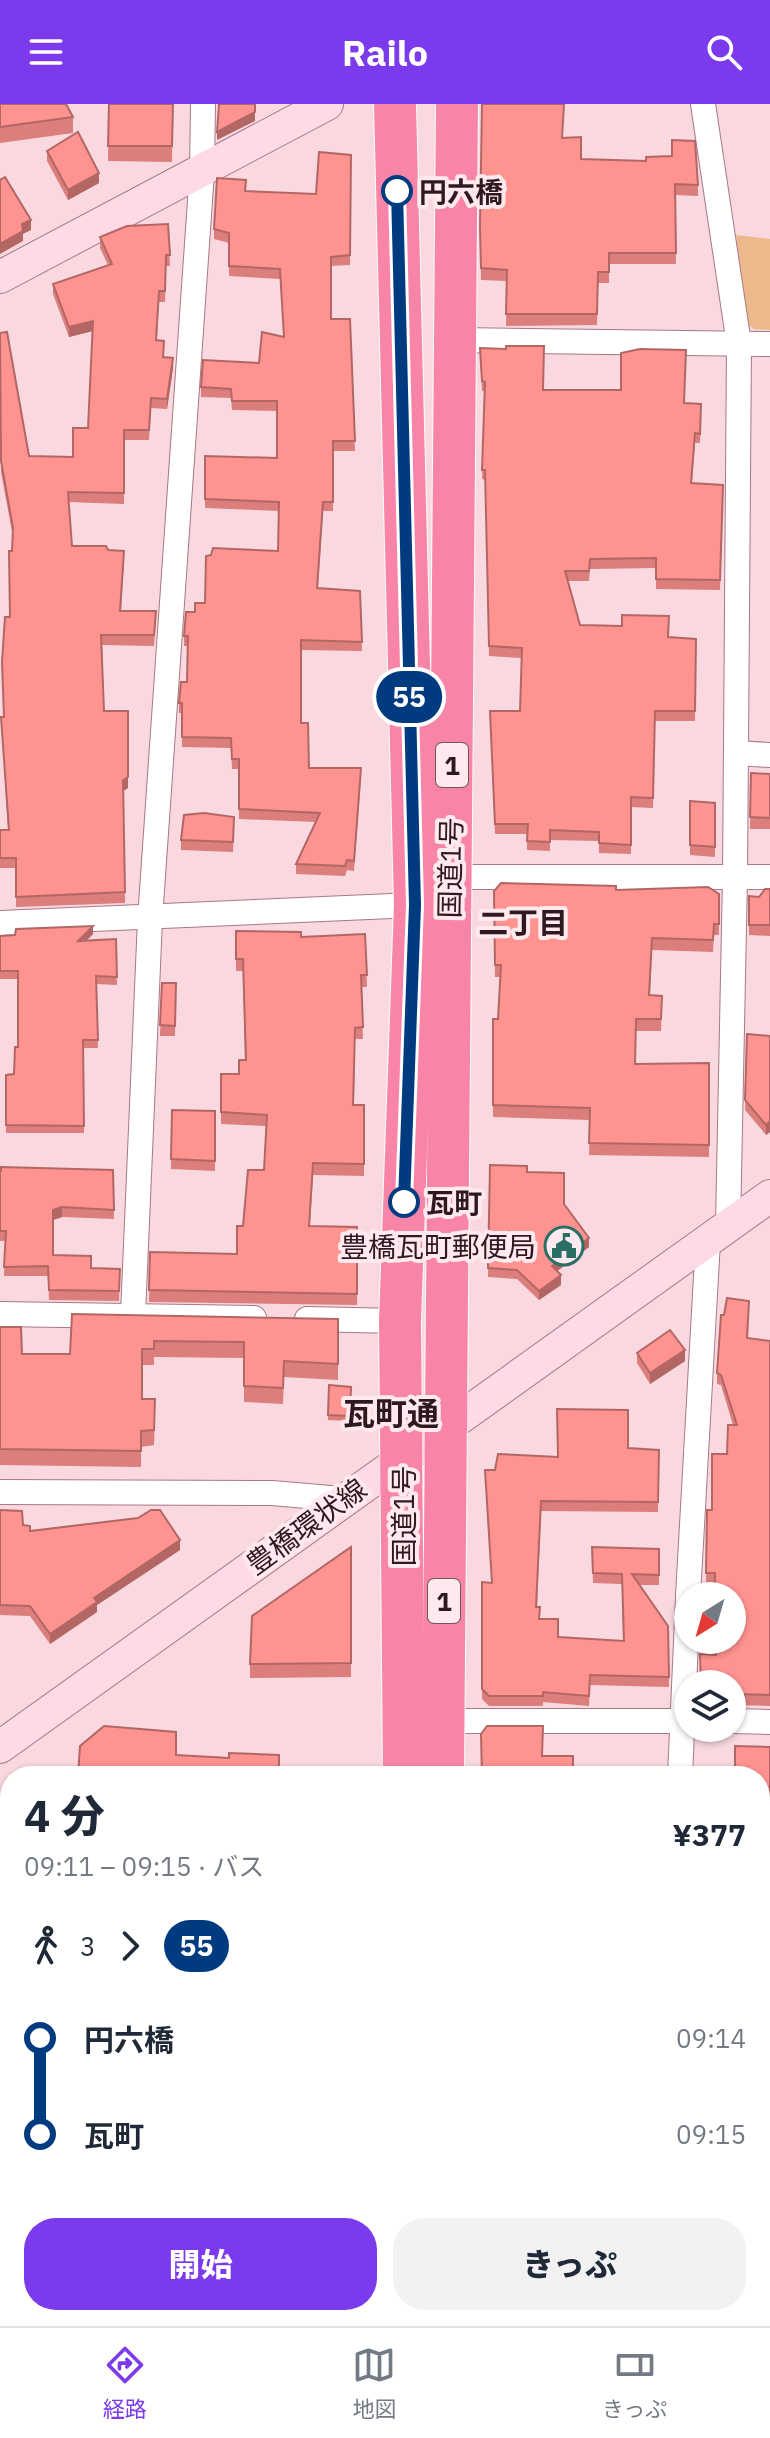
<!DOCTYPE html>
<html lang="ja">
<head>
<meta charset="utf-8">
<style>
	:root { --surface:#fff; --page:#f2f2f3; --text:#1f2937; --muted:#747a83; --line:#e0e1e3; --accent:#7c3aed }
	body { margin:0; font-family:"IBM Plex Sans","Noto Sans JP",sans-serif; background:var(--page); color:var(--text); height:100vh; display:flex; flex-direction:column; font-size:30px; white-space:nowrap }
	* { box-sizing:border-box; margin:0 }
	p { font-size:26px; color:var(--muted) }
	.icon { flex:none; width:44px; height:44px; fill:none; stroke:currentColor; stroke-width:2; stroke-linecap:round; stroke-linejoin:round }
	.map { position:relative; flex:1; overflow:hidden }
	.details { position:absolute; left:0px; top:1662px; width:770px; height:560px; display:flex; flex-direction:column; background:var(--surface); border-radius:32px 32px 0 0; box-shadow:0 2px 6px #0004 }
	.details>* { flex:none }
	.badge { padding:0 16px; border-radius:26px; font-size:28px; line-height:52px }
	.needle { width:52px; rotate:217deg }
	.fabs { position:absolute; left:674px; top:1478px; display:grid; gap:16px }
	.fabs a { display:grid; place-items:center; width:72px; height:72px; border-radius:50%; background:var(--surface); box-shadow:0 2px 6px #0004; font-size:40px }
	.map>.badge { position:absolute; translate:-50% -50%; box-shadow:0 0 0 4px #fff }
	.legs { display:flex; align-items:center; gap:12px; height:88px; padding:0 24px; font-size:26px }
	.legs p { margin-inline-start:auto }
	.headline { display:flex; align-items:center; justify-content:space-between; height:136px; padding:0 24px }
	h1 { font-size:44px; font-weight:800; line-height:60px }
	.action { display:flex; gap:16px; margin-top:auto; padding:16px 24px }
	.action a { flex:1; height:92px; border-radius:32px; background:var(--accent); color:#fff; font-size:32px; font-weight:800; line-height:92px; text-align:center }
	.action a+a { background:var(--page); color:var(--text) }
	ul { padding:0 24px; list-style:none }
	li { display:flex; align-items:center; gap:28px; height:96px; font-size:30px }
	li i { display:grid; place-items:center; width:12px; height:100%; margin:0 10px; background:currentColor }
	li i::after { content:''; width:20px; height:20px; margin:-10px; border:6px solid; border-radius:50%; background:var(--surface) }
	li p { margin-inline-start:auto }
	li:first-child i { background:linear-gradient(#0000 50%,currentColor 0) }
	li:last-child i { background:linear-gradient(currentColor 50%,#0000 0) }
	header { display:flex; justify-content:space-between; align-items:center; height:104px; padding:0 24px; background:var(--accent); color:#fff; font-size:36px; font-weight:800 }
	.tabs { display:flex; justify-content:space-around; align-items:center; height:112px; border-top:2px solid var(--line); background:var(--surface); font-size:22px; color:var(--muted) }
	.tabs a { display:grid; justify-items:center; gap:4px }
	.tabs .active { color:var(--accent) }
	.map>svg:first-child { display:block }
	.green { fill:#ecb98d }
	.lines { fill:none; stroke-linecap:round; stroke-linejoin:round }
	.street-casing { stroke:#a87884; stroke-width:26 }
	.secondary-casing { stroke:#a87884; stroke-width:34 }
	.highway-casing { stroke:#fff; stroke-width:44 }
	.street { stroke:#fff; stroke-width:24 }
	.secondary { stroke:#fddae5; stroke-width:32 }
	.highway { stroke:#f885a8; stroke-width:42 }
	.wall { fill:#db7e7c }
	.shaded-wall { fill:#b26765 }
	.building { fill:#ff9390; stroke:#b26765; stroke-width:2 }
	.line-1-casing { stroke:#fff; stroke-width:18 }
	.line-1 { stroke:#003b80; stroke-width:12 }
	.stop-1-dot { fill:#fff; stroke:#003b80; stroke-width:4 }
	.labels { text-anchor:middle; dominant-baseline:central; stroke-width:8; stroke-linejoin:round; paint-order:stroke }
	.shield { fill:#ffe9ee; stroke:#6c585d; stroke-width:2 }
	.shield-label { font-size:26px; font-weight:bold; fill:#2d1a1f }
	.stop-label { font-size:28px; font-weight:bold; fill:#2d1a1f; stroke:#ffe9ee; text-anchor:start }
	.street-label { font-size:28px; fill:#2d1a1f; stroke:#ffe9ee }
	.poi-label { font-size:28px; fill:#2d1a1f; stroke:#ffe9ee; text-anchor:end }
	.neighbourhood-label { font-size:30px; font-weight:bold; fill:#2d1a1f; stroke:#ffe9ee }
	.quarter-label { font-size:32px; font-weight:bold; fill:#2d1a1f; stroke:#ffe9ee }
</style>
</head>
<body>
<header><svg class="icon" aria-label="menu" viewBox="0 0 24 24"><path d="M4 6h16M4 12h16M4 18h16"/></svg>Railo<svg class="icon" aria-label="search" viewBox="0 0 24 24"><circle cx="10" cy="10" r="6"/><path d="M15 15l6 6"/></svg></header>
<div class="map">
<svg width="770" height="2222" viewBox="0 0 770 2222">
	<rect width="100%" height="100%" fill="#f9d8e0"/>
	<path class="green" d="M736 131 770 135V226L754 225 746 219Z"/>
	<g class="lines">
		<g class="street-casing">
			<g id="street">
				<path d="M703 0 739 240 735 773 728 1122"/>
				<path d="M458 236 770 240"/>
				<path d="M736 649 770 651"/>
				<path d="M450 773H770"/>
				<path d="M0 819 415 801"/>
				<path d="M0 1210 254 1214"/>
				<path d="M133 1211 150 815 202 68 203 0"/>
				<path d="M307 1215 400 1217"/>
				<path d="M0 1388 272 1389 342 1395"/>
				<path d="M688 1492 708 1137"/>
				<path d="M443 1617H688"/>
				<path d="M732 1617 770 1618"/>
				<path d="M680 1672 688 1493"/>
				<path d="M0 1955H10"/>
				<path d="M760 1976H770"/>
				<path d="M373 2222 408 2221"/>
			</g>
		</g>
		<g class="secondary-casing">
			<g id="secondary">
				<path d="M0 173 327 0"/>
				<path d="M0 1643 770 1092"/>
			</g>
		</g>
		<g class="highway-casing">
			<g id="highway">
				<path d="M395 0 415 801 400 1217 404 1672"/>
				<path d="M443 1672 457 0"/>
				<path d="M408 2212V2222"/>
				<path d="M446 2212V2222"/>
			</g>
		</g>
		<use href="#street" class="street"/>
		<use href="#secondary" class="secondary"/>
		<use href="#highway" class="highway"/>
	</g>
	<g class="wall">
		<path d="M0 0 73 13V29L0 39Z"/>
		<path d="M109 0H173L172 58 108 57Z"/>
		<path d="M563 34 581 55 698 81V92L675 91 676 160H609V179H598L597 221 506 222 507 177 481 176 480 123Z"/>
		<path d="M47 47 99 79 68 96 47 57Z"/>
		<path d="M351 51 350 161 331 162V215H350L355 347H333V407H323L318 484 360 487 362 547 301 546V619L309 664 361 673 354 767 347 766 345 772 296 770V760L316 718 239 715V665H232L231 644 182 643V609H179V599L187 578 188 542H184V532L195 508 205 499 278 447 279 407 205 404V352L277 354V307L232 306 231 294 201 293V283L259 259 284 232 280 175 229 172V139L214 135V125L246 87 316 90Z"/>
		<path d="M168 120 170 162H166L165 198H159L157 236 164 253 173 264 167 305 151 304 149 336H124V400L68 398 72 442 108 446 124 457 121 507 156 518 154 542 102 541 104 607 128 684 123 687 125 799 16 803V764H0V726H8L1 613H4L10 513 13 433 1 368 0 229 29 352 73 353 88 324 93 227 69 233 53 190V180L108 161 100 144V133Z"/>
		<path d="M480 244 543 286 701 300 700 339H695L692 379 723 381 720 486 656 485V464L590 465 589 477H568L580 521 668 533 696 535 695 617H655L653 704 631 703V750L599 749V737L550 736V747L527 746V730H495L490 617 520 607 522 554 489 552 485 376 482 375 485 287H482Z"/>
		<path d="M751 669 770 670V725H750Z"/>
		<path d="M690 697 715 699V753L690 751Z"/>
		<path d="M234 713 233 748 181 746V736Z"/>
		<path d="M770 785V832L749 831V792L759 793Z"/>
		<path d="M616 786 719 790V831H714L713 848 652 846 650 891 662 892 661 927H636V960L709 959V1053L589 1051 590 1016 493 1013V915H498L500 873H495L494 787Z"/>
		<path d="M236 827 301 833 365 830 367 883H361L363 935H355L354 1001H364V1072L313 1071 310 1122 357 1123V1201L149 1198 150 1148 237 1150 243 1122 264 1066 266 1022 221 1020V970H239L245 956 243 867H236Z"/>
		<path d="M93 830 86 837 116 835 117 881 96 880 98 944H83L84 1029H6V971L14 970 18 943V875H0V832Z"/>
		<path d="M162 879H176L175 932H160Z"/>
		<path d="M747 930 770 932V1028L766 1031 745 1006Z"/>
		<path d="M172 1006 215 1007V1067L171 1065Z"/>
		<path d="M490 1061 527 1068 564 1101 589 1143 557 1167 561 1181 539 1196 517 1175 488 1173Z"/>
		<path d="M113 1066 114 1115 62 1113 53 1116V1151L91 1164 120 1165 119 1197 49 1196 48 1172H4L5 1137H0V1067Z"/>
		<path d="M749 1207 748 1234 770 1237V1602L732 1601V1580L716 1551 715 1480 706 1479 707 1406H712L733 1321 721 1281 717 1280V1269Z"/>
		<path d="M72 1210 338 1215V1276L284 1273 283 1300 244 1298V1254L154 1253V1261H142V1295L155 1311 154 1341 141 1343V1363L0 1361V1223L22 1250H70Z"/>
		<path d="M637 1249 685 1257 650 1280 637 1259Z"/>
		<path d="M329 1281 351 1283 350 1317 328 1316Z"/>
		<path d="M628 1344 659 1346 658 1408 541 1407 537 1503 540 1515 558 1533 623 1537 622 1480 593 1479 592 1443 659 1445V1481H639L668 1522 669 1583 590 1581 589 1602 543 1598V1602H489L482 1595V1478L492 1479 495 1366 557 1353Z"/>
		<path d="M0 1406 30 1427 180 1446 97 1501V1508L50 1540 30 1512 0 1511Z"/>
		<path d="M351 1443V1573L250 1574V1560Z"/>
		<path d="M770 1643V1844H760V1672Z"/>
		<path d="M0 1764 10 1765V1808H0Z"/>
		<rect x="0" y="1890" width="10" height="50"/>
		<path d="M760 1903 770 1904V1962L767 1961V1950H760Z"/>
		<path d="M0 1958 9 2216H0Z"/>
		<path d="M770 1978V2045H760V2047V1998H767Z"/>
		<path d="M760 2134 770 2135V2172L760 2171Z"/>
	</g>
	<g class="shaded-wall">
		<path d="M255 0V17L217 36V28Z"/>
		<path d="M99 69V79L68 96V86Z"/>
		<path d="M31 116V126L23 130V137L0 150V140L22 120Z"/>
		<path d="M93 217V227L69 233V223Z"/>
		<path d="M173 254V264L167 305V295Z"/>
		<path d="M128 607V684L123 687V676Z"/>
		<path d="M93 822V830L78 845V837Z"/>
		<path d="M770 1017V1028L766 1031V1021Z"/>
		<path d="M62 1103V1113L53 1116V1106Z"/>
		<path d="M589 1134V1143L552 1171V1162Z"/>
		<path d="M561 1171V1181L539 1196V1187Z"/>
		<path d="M685 1246V1257L650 1280V1269Z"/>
		<path d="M180 1436V1446L97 1501V1508L50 1540V1530L94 1494Z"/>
	</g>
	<g class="building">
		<path d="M0 0H66L73 13 0 23Z"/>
		<path d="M109 0H173L172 42H108Z"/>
		<path d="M219 0H255V8L217 28Z"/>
		<path d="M482 0H564L562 34 581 33V55L646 57V53L672 52V36L695 37 698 81 675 80 676 149H609V168H598L597 210H506L507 166 481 164 480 123Z"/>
		<path d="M78 28 99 69 68 86 47 47Z"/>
		<path d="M319 48 351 51 350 151 331 153V215H350L355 337H333V398H323L317 484 360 487 362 538 301 536V619H308L309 664H361L354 757 347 756 345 762 296 760 320 709 239 705V655H232L231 634 182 633V599H179L181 578H187L188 532H184L186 508H195V499H205L206 452 211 451 213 444 278 447 279 398 205 395V352L277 354V297H232L231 285 201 283 203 256 259 259 262 228 284 233 280 165 229 162V129L214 125 217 74 246 76 245 87 316 90Z"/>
		<path d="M5 73 31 116 22 120 23 127 0 140V76Z"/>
		<path d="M168 120 170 151H166L165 187H159L156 236 164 237 163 253 173 254 167 295 151 294 149 326H124V389L68 388 72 442H106L108 446 124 447 120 507H156L154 531H101L104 607H128V673L123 676 125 788 16 793V754H0V726H9L1 613H4L2 558 5 513H10L9 447H12L13 424 1 357 0 229 7 228 29 352 73 353V324H88L93 217 69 223 53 180 112 160 100 133 127 122Z"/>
		<path d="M506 242H544L543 286H621V249L640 245 686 246 684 299 701 300 700 330 695 329 691 379 723 381 720 476 656 475V454L590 455 589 467H565L580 521 622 522V511L669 512 668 533 696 535 695 607H655L653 694 631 693V741L599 739V728L550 726V738L527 737 528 720H495L490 607H520L522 544 489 542 485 366H482L485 278 482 277 480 244 506 245Z"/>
		<path d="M751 669 770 670V714L750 713Z"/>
		<path d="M690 697 715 699V743L690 741Z"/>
		<path d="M204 709 234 713 233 738 181 736 184 711Z"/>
		<path d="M501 779 616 782V786L708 783 719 790V820H714L713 836 652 834 649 891 662 892 661 915H636L635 960 709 959V1041L589 1039 590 1004 493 1001V915H498L501 861H495L494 787Z"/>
		<path d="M765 785H770V821H749V792L759 793Z"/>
		<path d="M93 822 78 837 116 835 117 873 96 872 98 936H83L84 1022 6 1021V971L14 970 15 943H18V867H0V832L15 831 16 825Z"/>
		<path d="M236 827 301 828V833L365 830 367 871H361L363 923 355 924 353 1001H364V1060L313 1059 309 1122 357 1123V1190L149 1186 150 1148 237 1150V1122H243L248 1066H264L267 1011 221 1008V970H239V956H246L243 855H236Z"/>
		<path d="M162 879H176L175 922 160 921Z"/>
		<path d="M747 930 770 932V1017L766 1021 745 996Z"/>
		<path d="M172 1006 215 1007V1057L171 1055Z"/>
		<path d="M490 1061 527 1062V1068L564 1069V1100L589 1134 552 1162 561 1171 539 1187 517 1166 488 1164Z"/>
		<path d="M1 1063 113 1066 114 1106 62 1103 53 1106V1151L91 1152V1164L120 1165 119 1187 49 1186 48 1162 4 1163 6 1127H0V1067H1Z"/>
		<path d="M727 1194 749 1197 747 1234 770 1237V1591L732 1590V1580H701L700 1550 716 1551 715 1536H732V1492H715V1469H706L707 1406H712V1350H727L728 1321H737L721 1271 717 1269 721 1211H724Z"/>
		<path d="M72 1210 338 1215V1260L284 1257 283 1284 244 1282V1238L154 1237V1245H142V1295H155L154 1326 141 1327V1347L0 1345V1223H21L22 1250H70Z"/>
		<path d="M670 1226 685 1246 650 1269 637 1249Z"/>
		<path d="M329 1281 351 1283 350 1312 328 1311Z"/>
		<path d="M557 1305 628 1306V1344L659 1346 658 1398 541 1397 536 1503H540L539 1515H558V1533L624 1537 622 1470 593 1469 592 1443 659 1445V1471L632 1470 668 1522 669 1573 590 1571 589 1592 543 1588V1592H489L482 1585V1478L492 1479 485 1366H495L498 1350 558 1353Z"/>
		<path d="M0 1406 22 1407 23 1421 30 1422V1427L138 1414 151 1406H160L180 1436 94 1494 97 1498 50 1530 30 1502 0 1501Z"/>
		<path d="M351 1443V1559L250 1560 252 1512Z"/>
		<path d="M104 1622 176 1628V1651L229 1654V1649L279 1651V1666L299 1667 300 1672H78L80 1642Z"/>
		<path d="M487 1622H543L542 1652H573V1672H482L481 1630Z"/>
		<path d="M735 1642 770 1643V1835H760V1672H735Z"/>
		<path d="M0 1764 10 1765V1798H0Z"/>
		<rect x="0" y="1890" width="10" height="38"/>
		<path d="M760 1903 770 1904V1950L767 1949V1939L760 1938Z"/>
		<path d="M10 1955V2212H46V2222H10L9 2204H0V1958Z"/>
		<path d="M770 1978V2033H760V2035V1998H767V1979Z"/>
		<path d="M760 2134 770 2135V2162L760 2161Z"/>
		<path d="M552 2212H717L716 2222H489V2219L551 2221Z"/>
	</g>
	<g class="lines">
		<g class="line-1-casing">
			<path id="line-1" d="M397 87 415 801 404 1098"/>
		</g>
		<use href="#line-1" class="line-1"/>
	</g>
	<defs>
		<g id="civic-ring" transform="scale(2)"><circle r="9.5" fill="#ffe9ee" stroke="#296f65" stroke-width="1.5"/><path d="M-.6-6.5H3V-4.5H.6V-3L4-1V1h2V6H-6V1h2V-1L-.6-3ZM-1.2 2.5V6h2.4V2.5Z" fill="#296f65"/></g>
	</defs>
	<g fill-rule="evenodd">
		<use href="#civic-ring" x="564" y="1142"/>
	</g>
	<g class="stop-1-dot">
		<circle cx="397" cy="87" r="14"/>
		<circle cx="404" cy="1098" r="14"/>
	</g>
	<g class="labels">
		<g class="shield">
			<rect x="436" y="639" width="32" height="44" rx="6"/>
			<rect x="428" y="1475" width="32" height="44" rx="6"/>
		</g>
		<g class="shield-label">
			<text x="452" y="661">1</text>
			<text x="444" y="1497">1</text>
		</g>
		<g class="stop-label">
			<text x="419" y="87">円六橋</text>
			<text x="426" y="1098">瓦町</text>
		</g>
		<g class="street-label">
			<text transform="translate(450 764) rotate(-89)">国道1号</text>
			<text transform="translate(403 1412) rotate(-90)">国道1号</text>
			<text transform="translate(306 1422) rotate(-36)">豊橋環状線</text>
		</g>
		<g class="poi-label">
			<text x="536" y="1142">豊橋瓦町郵便局</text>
		</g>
		<g class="neighbourhood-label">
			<text x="523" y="818">二丁目</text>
		</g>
		<g class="quarter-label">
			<text x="391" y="1309">瓦町通</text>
		</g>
	</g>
</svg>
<div class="fabs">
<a><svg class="needle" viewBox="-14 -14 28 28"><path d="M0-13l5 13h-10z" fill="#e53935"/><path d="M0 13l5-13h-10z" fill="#747a83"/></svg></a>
<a><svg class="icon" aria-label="layers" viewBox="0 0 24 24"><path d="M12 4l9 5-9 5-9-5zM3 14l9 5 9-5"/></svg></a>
</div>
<b class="badge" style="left:409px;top:593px;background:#003b80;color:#fff">55</b>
<section class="details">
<div class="headline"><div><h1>4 分</h1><p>09:11 – 09:15 · バス</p></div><b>¥377</b></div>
<div class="legs"><svg class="icon" aria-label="walk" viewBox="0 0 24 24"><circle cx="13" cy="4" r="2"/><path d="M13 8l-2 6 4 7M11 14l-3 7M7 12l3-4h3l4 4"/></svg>3<svg class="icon" aria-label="forward" viewBox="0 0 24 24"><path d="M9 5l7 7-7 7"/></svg><b class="badge" style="background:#003b80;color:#fff">55</b></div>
<ul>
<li><i style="color:#003b80"></i><b>円六橋</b><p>09:14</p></li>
<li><i style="color:#003b80"></i><b>瓦町</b><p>09:15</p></li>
</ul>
<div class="action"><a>開始</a><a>きっぷ</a></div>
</section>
</div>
<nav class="tabs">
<a class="active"><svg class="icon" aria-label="directions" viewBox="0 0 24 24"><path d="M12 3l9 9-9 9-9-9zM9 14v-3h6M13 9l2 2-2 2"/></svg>経路</a>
<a><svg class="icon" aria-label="map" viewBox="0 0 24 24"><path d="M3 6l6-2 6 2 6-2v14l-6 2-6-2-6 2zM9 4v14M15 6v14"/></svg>地図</a>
<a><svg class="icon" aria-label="tickets" viewBox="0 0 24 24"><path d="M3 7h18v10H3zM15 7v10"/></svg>きっぷ</a>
</nav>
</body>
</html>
